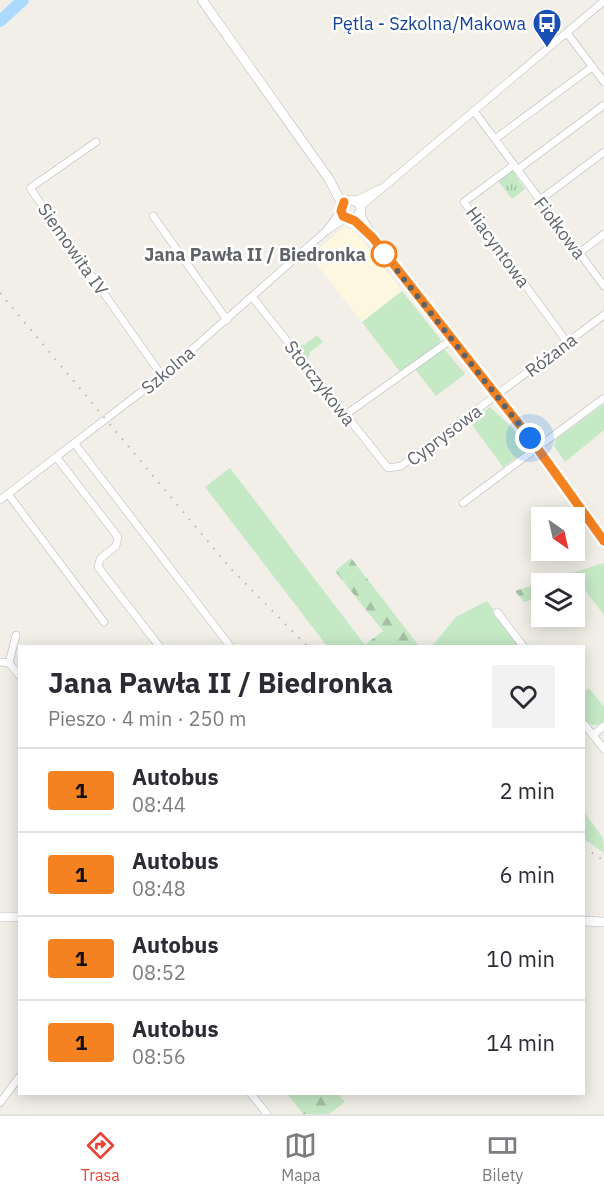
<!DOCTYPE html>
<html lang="pl">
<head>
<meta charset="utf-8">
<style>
	:root { --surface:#fff; --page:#f2f2f3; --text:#2b2b33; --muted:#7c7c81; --line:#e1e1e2; --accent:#ea4335 }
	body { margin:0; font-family:"IBM Plex Sans",sans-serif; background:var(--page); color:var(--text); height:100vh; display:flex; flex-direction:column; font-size:22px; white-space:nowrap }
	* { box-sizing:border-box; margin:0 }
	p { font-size:20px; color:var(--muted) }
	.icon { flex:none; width:33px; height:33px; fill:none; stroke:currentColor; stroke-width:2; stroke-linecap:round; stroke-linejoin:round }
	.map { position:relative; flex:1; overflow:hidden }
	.details { position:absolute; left:18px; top:645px; width:567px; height:450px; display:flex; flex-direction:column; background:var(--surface); border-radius:0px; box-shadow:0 3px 15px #0003 }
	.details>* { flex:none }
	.badge { padding:0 12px; border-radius:4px; font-size:21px; line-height:39px }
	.needle { width:39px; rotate:146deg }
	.tools { position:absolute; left:531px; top:507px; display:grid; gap:12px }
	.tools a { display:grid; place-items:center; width:54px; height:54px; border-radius:0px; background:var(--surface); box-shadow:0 3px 15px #0003; font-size:30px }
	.you { position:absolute; width:30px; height:30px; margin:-15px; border:4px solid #fff; border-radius:50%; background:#1a73e8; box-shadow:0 0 0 9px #1a73e833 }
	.map>.badge { position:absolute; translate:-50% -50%; box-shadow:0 0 0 3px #fff }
	.round { display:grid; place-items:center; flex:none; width:63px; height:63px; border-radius:0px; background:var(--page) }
	.summary { display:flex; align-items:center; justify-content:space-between; height:102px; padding:0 30px }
	h1 { font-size:28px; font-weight:700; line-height:45px }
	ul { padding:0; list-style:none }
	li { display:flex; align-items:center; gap:18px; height:84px; padding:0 30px; border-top:2px solid var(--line) }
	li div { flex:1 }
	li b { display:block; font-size:22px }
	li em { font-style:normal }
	li .badge { min-width:66px; font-weight:700; text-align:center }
	.dock { display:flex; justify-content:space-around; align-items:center; height:84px; border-top:2px solid var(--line); background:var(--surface); font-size:16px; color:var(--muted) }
	.dock a { display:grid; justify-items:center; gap:3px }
	.dock .current { color:var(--accent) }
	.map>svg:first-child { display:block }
	.commercial { fill:#fef7e0 }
	.grass { fill:#c5e8c5 }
	.forest { fill:url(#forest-firs) }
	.park { fill:url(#park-tufts) }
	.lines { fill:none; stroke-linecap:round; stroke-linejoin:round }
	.river { stroke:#aadaff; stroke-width:12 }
	.street-casing { stroke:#b5b8bc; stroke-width:8 }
	.secondary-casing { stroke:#b6babf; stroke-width:10 }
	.street { stroke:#fff; stroke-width:7 }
	.secondary { stroke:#fff; stroke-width:9 }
	.rail { stroke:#b6b7b8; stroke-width:2; stroke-dasharray:1.5 8; stroke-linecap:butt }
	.line-casing { stroke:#fff; stroke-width:14 }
	.line { stroke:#f58220; stroke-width:9 }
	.walk { stroke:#5f6368; stroke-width:6; stroke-dasharray:0 10.8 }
	.stop-dot { fill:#fff; stroke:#f58220; stroke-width:3 }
	.labels { text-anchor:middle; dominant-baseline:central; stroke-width:5; stroke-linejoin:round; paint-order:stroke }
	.transit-label { font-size:18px; fill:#164399; stroke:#fff; text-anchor:end }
	.street-label { font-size:18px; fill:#5f6368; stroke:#fff }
	.stop-label { font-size:18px; font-weight:bold; fill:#5f6368; stroke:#fff; text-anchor:end }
</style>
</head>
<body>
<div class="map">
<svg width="604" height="1114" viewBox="0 0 604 1114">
	<defs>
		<pattern id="forest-firs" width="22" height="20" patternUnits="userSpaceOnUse" patternTransform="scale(1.5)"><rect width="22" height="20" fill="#c5e8c5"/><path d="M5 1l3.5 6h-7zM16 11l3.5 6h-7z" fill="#a3c0a4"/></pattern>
		<pattern id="park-tufts" width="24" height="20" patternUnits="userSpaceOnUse" patternTransform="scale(1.5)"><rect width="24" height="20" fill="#c5e8c5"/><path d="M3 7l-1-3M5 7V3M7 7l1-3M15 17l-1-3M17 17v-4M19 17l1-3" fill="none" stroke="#a3c0a4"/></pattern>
	</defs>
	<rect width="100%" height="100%" fill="#f1efe8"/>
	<path class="commercial" d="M344 227 354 230 402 291 362 322 310 256Z"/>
	<g class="grass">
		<path d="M402 291 441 340 437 346 400 372 362 322Z"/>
		<path d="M317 335 323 342 310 352 308 359 297 344 304 345Z"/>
		<path d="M444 349 465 374 436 396 415 369Z"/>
		<path d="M604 404V430L565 462 554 446 555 440Z"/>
		<path d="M490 407C501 418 525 435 524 452L503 467 470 422Z"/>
		<path d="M230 468 365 645 363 646H327L205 487Z"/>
		<path d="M604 563V615L582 586 575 588 574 584H569L588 577 591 567Z"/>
		<path d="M487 601 521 646H432L456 617Z"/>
		<path d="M589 688 604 707V723C596 726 590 726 584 720V692Z"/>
		<path d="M584 812 603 838 604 853 584 839Z"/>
	</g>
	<g class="forest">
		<path d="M351 558 419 646H363L383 631 335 571Z"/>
		<path d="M591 567 588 577C573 585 558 584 542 584L541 592 534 595 531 600 524 602 515 591Z"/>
		<path d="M287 1094H338L345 1102 329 1114H303Z"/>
	</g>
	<path class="park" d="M512 170 525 189 512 199 498 181Z"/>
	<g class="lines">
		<path class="river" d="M0 21 23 0"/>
		<g class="street-casing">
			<g id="street">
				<path d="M567 33 604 82"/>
				<path d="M474 111 604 286"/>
				<path d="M495 139 592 67"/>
				<path d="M96 142 30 188 162 376"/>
				<path d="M514 165 464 202 567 342"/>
				<path d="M517 170 604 105"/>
				<path d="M540 200 604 152"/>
				<path d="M355 201 379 189"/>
				<path d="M360 207 604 1"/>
				<path d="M153 216 227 320"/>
				<path d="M326 231 341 211"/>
				<path d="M579 253 604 234"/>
				<path d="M253 298 388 468 401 466 604 315"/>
				<path d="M345 415 452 339"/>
				<path d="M75 444 230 646"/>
				<path d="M57 458 118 537 116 546 100 559 98 567 159 646"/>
				<path d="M8 494 104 622"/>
				<path d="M0 500 162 376 326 231 346 218"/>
				<path d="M463 503 604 398"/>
				<path d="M497 612 523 646"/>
				<path d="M0 662 9 663 20 676"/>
				<path d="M9 663 16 635"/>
				<path d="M584 724 604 749"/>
				<path d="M593 735 604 726"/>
				<path d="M251 1094 267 1114"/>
				<path d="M0 1103 20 1076"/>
			</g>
		</g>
		<g class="secondary-casing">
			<g id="secondary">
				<path d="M202 0 329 179 342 204"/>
				<circle cx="351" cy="210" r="10"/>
				<path d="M359 214 373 238 530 438 604 541"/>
				<path d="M0 917H20"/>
				<path d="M584 921 604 922"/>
			</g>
		</g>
		<use href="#street" class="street"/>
		<use href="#secondary" class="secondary"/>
		<g class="rail">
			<path d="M0 293 231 569 307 646"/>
			<path d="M584 847 604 861"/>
		</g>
	</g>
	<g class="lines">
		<g class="line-casing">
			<path id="line" d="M344 202 341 211 343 216 355 221 373 238 530 438 604 541"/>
		</g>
		<use href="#line" class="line"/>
		<path class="walk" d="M384 254 530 438"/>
	</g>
	<defs>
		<g id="bus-pin" transform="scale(1.5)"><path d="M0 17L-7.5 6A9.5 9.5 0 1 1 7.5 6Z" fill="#1a4fb4" stroke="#fff"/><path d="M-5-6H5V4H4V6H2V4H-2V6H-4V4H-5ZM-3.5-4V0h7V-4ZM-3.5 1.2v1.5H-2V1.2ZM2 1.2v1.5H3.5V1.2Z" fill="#fff"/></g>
	</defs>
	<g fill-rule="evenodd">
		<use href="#bus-pin" x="547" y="23"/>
	</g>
	<circle class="stop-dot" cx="384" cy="254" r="12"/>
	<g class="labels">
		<g class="transit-label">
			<text x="526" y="23">Pętla - Szkolna/Makowa</text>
		</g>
		<g class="street-label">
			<text transform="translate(560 228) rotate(53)">Fiołkowa</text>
			<text transform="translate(498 247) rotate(54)">Hiacyntowa</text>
			<text transform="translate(73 249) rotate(55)">Siemowita IV</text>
			<text transform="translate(551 355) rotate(-37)">Różana</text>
			<text transform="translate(168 370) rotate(-40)">Szkolna</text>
			<text transform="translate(320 383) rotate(52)">Storczykowa</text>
			<text transform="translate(444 435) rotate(-37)">Cyprysowa</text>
		</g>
		<g class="stop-label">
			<text x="366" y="254">Jana Pawła II / Biedronka</text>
		</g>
	</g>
</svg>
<div class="tools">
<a><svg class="needle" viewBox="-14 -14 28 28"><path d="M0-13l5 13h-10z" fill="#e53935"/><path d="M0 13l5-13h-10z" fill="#7c7c81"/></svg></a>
<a><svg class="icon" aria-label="layers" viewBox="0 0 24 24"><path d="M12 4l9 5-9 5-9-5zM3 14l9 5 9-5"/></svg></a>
</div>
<div class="you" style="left:530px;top:438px"></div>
<section class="details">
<div class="summary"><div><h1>Jana Pawła II / Biedronka</h1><p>Pieszo · 4 min · 250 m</p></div><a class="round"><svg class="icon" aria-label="heart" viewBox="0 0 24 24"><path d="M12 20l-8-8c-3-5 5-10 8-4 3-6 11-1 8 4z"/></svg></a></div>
<ul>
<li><span class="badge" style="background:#f58220;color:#111">1</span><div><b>Autobus</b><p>08:44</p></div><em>2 min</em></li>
<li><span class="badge" style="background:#f58220;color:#111">1</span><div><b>Autobus</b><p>08:48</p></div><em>6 min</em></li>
<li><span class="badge" style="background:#f58220;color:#111">1</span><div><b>Autobus</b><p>08:52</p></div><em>10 min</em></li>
<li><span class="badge" style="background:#f58220;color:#111">1</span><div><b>Autobus</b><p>08:56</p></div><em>14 min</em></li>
</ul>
</section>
</div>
<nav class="dock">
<a class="current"><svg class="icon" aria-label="directions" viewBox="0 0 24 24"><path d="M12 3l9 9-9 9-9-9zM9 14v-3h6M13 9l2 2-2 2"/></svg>Trasa</a>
<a><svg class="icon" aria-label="map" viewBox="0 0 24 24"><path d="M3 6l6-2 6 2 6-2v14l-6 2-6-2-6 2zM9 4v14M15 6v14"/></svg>Mapa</a>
<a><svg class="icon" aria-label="tickets" viewBox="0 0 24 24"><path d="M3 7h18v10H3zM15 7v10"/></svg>Bilety</a>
</nav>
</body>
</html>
